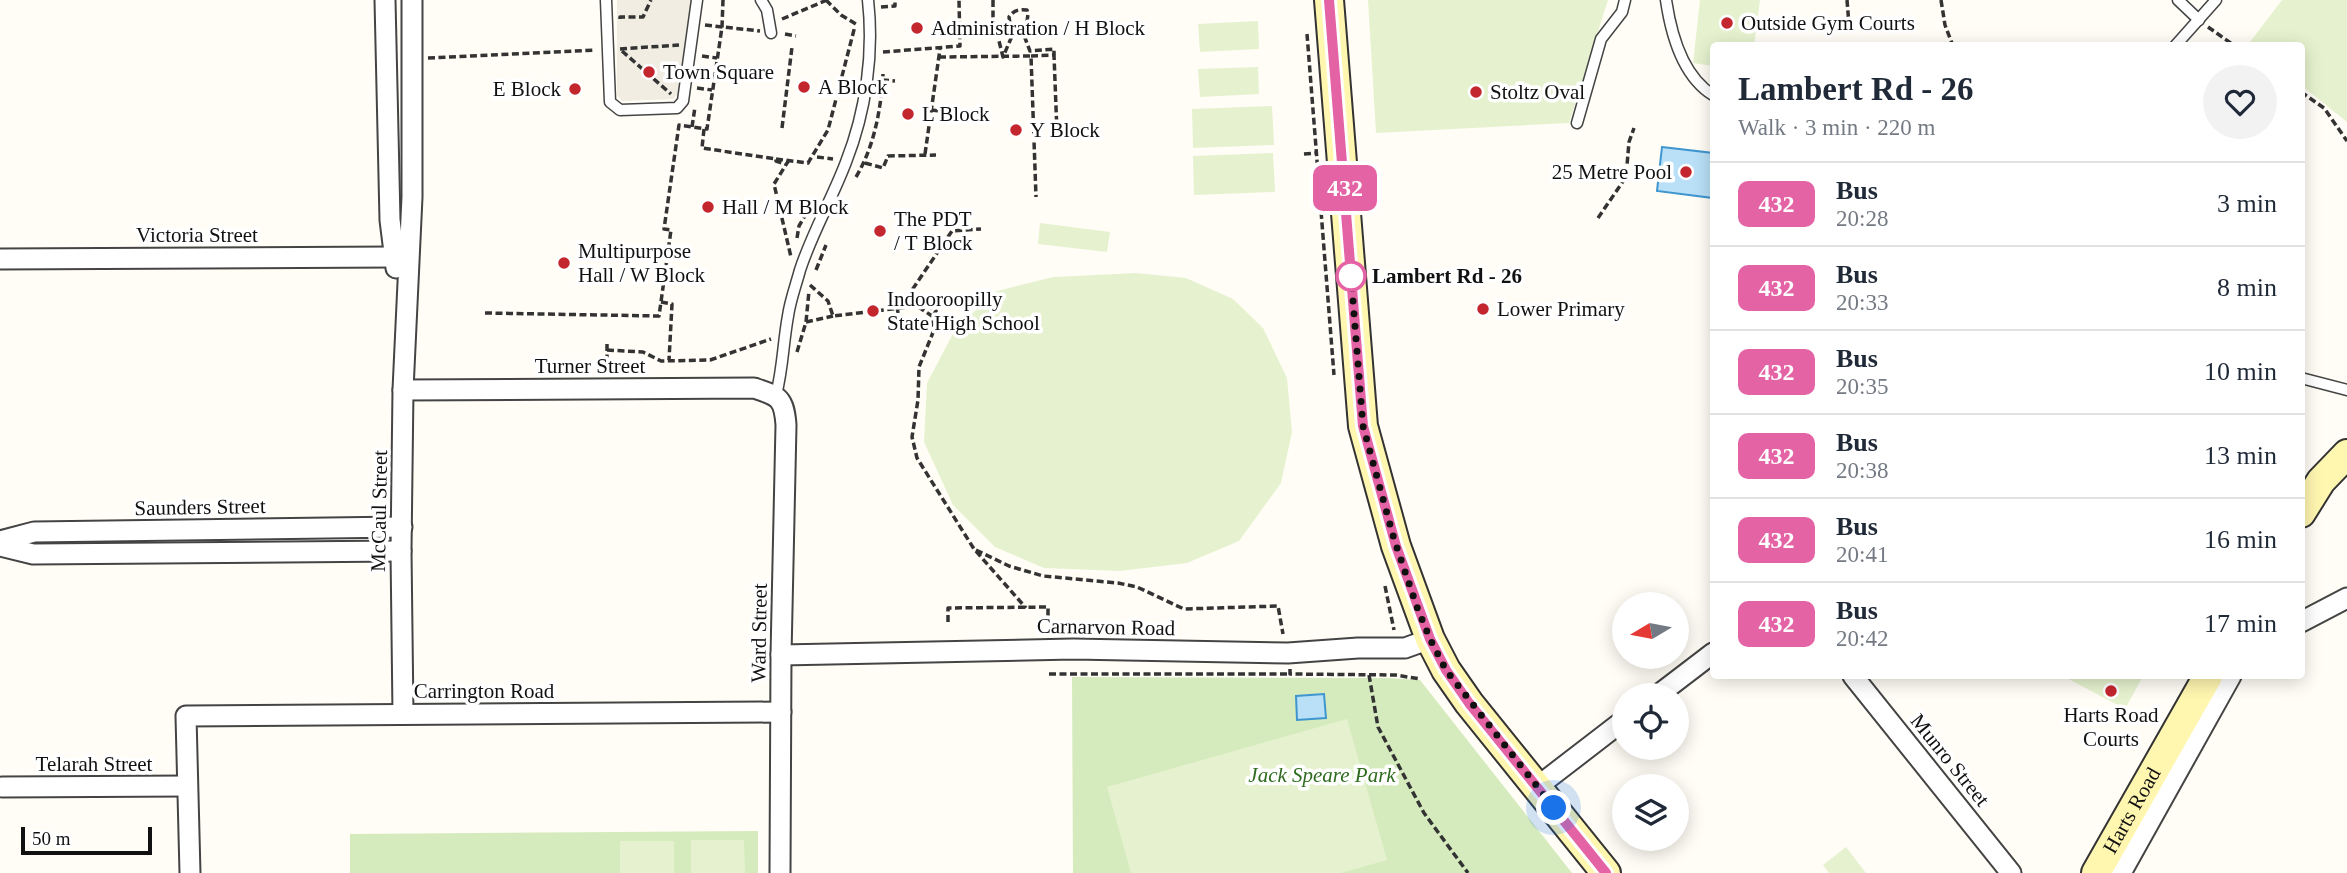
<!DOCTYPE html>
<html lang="en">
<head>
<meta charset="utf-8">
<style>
	:root { --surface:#fff; --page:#f2f2f3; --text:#1f2937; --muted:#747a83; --line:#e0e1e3 }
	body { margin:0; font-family:"Times New Roman",serif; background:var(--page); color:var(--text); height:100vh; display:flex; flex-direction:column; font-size:26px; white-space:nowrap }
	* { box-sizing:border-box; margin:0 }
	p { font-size:23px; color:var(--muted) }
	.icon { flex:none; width:38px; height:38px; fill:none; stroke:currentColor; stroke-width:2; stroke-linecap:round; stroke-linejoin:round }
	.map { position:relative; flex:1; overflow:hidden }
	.sheet { position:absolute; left:1710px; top:42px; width:595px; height:637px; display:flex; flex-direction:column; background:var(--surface); border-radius:7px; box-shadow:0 4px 18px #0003 }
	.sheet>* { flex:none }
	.badge { padding:0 14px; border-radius:10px; font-size:24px; line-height:46px }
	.needle { width:46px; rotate:260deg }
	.buttons { position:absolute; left:1612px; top:592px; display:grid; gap:14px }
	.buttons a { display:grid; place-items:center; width:77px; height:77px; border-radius:50%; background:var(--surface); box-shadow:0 4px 18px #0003; font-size:35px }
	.scale { position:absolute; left:21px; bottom:18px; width:131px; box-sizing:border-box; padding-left:7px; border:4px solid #111; border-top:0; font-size:19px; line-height:24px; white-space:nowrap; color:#111; -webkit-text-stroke:5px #fff; paint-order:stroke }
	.you { position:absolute; width:35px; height:35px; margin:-18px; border:5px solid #fff; border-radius:50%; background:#1a73e8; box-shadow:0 0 0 10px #1a73e833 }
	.map>.badge { position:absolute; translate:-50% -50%; box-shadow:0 0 0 4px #fff }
	.round { display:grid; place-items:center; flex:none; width:74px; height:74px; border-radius:37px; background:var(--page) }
	.overview { display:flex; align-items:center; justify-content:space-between; height:119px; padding:0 28px }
	h1 { font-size:33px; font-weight:800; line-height:52px }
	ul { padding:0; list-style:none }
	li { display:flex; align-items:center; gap:21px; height:84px; padding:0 28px; border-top:2px solid var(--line) }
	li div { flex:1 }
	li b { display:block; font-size:26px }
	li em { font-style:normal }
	li .badge { min-width:77px; font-weight:700; text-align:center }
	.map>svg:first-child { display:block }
	.green { fill:#d5ebbd }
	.pitch { fill:#e6f2cf }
	.plaza { fill:#f1ede2 }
	.water { fill:#b9e0f7; stroke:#3f96cf; stroke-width:2 }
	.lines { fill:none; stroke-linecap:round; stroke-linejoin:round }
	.lane-casing { stroke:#444; stroke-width:13 }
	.street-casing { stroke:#444; stroke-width:23 }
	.secondary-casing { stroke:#333; stroke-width:32 }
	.path { stroke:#333; stroke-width:3.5; stroke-dasharray:7 3.5; stroke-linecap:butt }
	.lane { stroke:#fff; stroke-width:10 }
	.street { stroke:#fff; stroke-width:19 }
	.secondary { stroke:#fff6b0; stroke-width:28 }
	.line-casing { stroke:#fff; stroke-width:16 }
	.line { stroke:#e463a4; stroke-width:10 }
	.walk { stroke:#111; stroke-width:7; stroke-dasharray:0 12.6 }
	.poi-dot { fill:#c4262e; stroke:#fff; stroke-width:2.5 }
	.stop-dot { fill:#fff; stroke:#e463a4; stroke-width:3.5 }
	.labels { text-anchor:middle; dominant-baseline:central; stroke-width:7; stroke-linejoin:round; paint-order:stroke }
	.poi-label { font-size:21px; fill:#111; stroke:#fff; text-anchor:start }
	.street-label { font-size:21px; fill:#111; stroke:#fff }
	.stop-label { font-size:21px; font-weight:bold; fill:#111; stroke:#fff; text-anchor:start }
	.park-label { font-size:21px; font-style:italic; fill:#2f6b1f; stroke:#fff }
</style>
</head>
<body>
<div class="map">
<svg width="2347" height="873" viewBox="0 0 2347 873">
	<rect width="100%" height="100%" fill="#fffdf5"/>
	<g class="green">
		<path d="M1072 677 1388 678 1420 680 1572 873H1073Z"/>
		<path d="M758 831V873H350V834Z"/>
	</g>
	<g class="pitch">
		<path d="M1368 0H1608L1569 123 1376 133Z"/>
		<path d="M1700 0H1760L1754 45 1713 46V66L1693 63Z"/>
		<path d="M2282 0H2347V122L2301 85V46L2254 45 2250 42Z"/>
		<path d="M1258 21 1259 49 1200 52 1198 24Z"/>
		<path d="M1258 67 1259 94 1200 97 1198 69Z"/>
		<path d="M1272 106 1274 145 1193 148 1192 109Z"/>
		<path d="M1273 153 1275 192 1194 195 1193 156Z"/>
		<path d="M1040 223 1110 232 1107 252 1038 244Z"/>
		<path d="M1136 273 1186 278 1233 299 1263 328 1287 378 1292 432 1281 483 1239 541 1187 563 1120 571 1044 568 995 547 953 505 924 442 927 383 956 328 997 291 1053 277Z"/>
		<path d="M2063 676H2143L2125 709Z"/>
		<path d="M1347 719 1387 860 1341 873H1131L1107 787Z"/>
		<path d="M691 840H744L745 873H691Z"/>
		<rect x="620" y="841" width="54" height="32"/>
		<path d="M1846 847 1866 873H1829L1823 865Z"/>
	</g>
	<path class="plaza" d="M617 0H691L678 94 673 99 622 101 617 95Z"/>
	<g class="water">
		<path d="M1662 147 1713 153V198L1657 191Z"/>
		<path d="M1324 694 1326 718 1297 720 1296 696Z"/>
	</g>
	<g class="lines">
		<g class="lane-casing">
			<g id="lane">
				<path d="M606 0 610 102 620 110 677 108 683 101 697 0"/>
				<path d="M761 0 767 10 771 33"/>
				<path d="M1666 0C1671 34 1682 76 1713 95"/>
				<path d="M2178 0 2199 20"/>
				<path d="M2175 46 2216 0"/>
				<path d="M1577 123 1601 39 1622 12 1625 0"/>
				<path d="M2301 378 2347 390"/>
				<path d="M776 395C783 368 783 343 788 316 790 301 796 285 800 270 812 233 832 199 846 162 866 111 874 54 868 0"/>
			</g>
		</g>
		<g class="street-casing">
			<g id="street">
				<path d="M385 0 390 220 396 268"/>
				<path d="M0 259 394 257"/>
				<path d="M403 390 754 388C778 396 784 397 786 425L781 655 780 873"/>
				<path d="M0 541 34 532 402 527"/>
				<path d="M0 546 33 554 401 551"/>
				<path d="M2301 622 2347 598"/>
				<path d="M781 655 1073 649 1288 653 1358 648H1405L1430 639"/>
				<path d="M1853 676 2011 873"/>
				<path d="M1658 695 1713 653"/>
				<path d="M403 714 401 551 403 390 412 197V0"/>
				<path d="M2 787 187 786"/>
				<path d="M1537 787 1624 720"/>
				<path d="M190 873 186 716 781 712"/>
				<path d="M2121 873 2231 676"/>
			</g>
		</g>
		<g class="secondary-casing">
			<g id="secondary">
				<path d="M1329 0 1363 426 1396 546 1430 639 1446 670 1469 703 1606 873"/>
				<path d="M2301 513 2321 481 2347 454"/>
				<path id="s1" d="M2096 873 2208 676"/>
			</g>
		</g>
		<g class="path">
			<path d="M826 0 841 15 856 24"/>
			<path d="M993 0V17L1003 57 1012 36 1009 17C1014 10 1019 9 1027 10L1028 14 1025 38 1030 51 1054 49V55"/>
			<path d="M1847 0 1849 25"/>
			<path d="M1941 0 1945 25 1953 46"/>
			<path d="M881 7 895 6V0"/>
			<path d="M620 19V17H643L651 0"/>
			<path d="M782 19 827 0"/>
			<path d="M705 25 760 31"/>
			<path d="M2208 27 2235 46"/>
			<path d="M785 34 796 36"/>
			<path d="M1307 34 1334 375"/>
			<path d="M620 49 679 45"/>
			<path d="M622 51 671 94"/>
			<path d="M883 52 960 46 959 0"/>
			<path d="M702 56 717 58"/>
			<path d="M1031 56 1054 55 1057 133"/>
			<path d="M939 57 1031 56 1036 197"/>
			<path d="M428 58 595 50"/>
			<path d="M882 80 895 81"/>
			<path d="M697 88 712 90"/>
			<path d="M2301 92 2324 108 2347 141"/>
			<path d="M931 110 977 115 978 122"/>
			<path d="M692 127 695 107"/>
			<path d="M782 128 792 47"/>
			<path d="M704 129 702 148 776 159V161L785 164"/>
			<path d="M925 154 940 49"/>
			<path d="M1304 154 1316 153"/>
			<path d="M817 157 833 159"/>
			<path d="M776 159 808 163 828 130 855 26"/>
			<path d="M789 160 774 184 791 257"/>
			<path d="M865 163 883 168 888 156 936 155"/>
			<path d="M856 177C874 147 881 110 883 74"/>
			<path d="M1598 218 1626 177 1629 142 1634 128"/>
			<path d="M797 238 799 226 810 207"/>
			<path d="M816 270 826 245"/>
			<path d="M810 285 828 301 833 316 917 306 932 316 934 330 919 367 918 400 912 437 917 458 974 549 1026 608"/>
			<path d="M661 302 672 304 669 360"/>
			<path d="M897 306 900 327"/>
			<path d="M485 313 659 316 671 230 664 229 679 125 707 129 722 27 723 0"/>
			<path d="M933 316 936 311 910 293 952 231 981 229"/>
			<path d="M806 322 833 316"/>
			<path d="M607 350 643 352 661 361 710 360 771 339"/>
			<path d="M797 352 806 322 809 291"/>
			<path d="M607 372V343"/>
			<path d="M976 550 1009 566 1043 576 1118 583 1137 587 1184 609 1278 606 1283 634"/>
			<path d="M1385 586 1394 630"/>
			<path d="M948 622V608L1048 607V622"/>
			<path d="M1290 669V674L1395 675 1421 679"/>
			<path d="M1049 674H1290"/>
			<path d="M1369 675 1378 727 1424 813 1468 873"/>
		</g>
		<use href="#lane" class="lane"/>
		<use href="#street" class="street"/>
		<use href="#secondary" class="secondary"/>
	</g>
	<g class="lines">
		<g class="line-casing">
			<path id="line" d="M1329 0 1363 426 1396 546 1430 639 1446 670 1469 703 1606 873"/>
		</g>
		<use href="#line" class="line"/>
		<path class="walk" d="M1351 276 1363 426 1394 539 1417 607 1430 639 1446 670 1554 808"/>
	</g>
	<g class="poi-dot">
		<circle cx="1727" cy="23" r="7"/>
		<circle cx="917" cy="28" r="7"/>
		<circle cx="649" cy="72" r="7"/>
		<circle cx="804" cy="87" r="7"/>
		<circle cx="575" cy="89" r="7"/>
		<circle cx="1476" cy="92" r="7"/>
		<circle cx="908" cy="114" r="7"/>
		<circle cx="1016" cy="130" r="7"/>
		<circle cx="1686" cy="172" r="7"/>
		<circle cx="708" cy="207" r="7"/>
		<circle cx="880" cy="231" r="7"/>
		<circle cx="564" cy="263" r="7"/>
		<circle cx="1483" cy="309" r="7"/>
		<circle cx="873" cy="311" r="7"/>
		<circle cx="2111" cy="691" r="7"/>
	</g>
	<circle class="stop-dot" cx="1351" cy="276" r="14"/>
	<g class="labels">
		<g class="poi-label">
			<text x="1741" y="23">Outside Gym Courts</text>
			<text x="931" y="28">Administration / H Block</text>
			<text x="663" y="72">Town Square</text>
			<text x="818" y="87">A Block</text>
			<text x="561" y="89" text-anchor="end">E Block</text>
			<text x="1490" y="92">Stoltz Oval</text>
			<text x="922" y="114">L Block</text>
			<text x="1030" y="130">Y Block</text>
			<text x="1672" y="172" text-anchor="end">25 Metre Pool</text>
			<text x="722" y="207">Hall / M Block</text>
			<text x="894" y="219">The PDT<tspan x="894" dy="24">/ T Block</tspan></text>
			<text x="578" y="251">Multipurpose<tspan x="578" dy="24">Hall / W Block</tspan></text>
			<text x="887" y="299">Indooroopilly<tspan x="887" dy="24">State High School</tspan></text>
			<text x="1497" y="309">Lower Primary</text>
			<text x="2111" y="715" text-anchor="middle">Harts Road<tspan x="2111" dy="24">Courts</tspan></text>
		</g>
		<g class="street-label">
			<text x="197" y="235">Victoria Street</text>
			<text x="590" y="366">Turner Street</text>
			<text transform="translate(200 507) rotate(-1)">Saunders Street</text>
			<text transform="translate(379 511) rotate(-89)">McCaul Street</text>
			<text transform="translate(1106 627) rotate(1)">Carnarvon Road</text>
			<text transform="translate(759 633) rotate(-89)">Ward Street</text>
			<text x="484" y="691">Carrington Road</text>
			<text transform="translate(1950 760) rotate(51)">Munro Street</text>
			<text x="94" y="764">Telarah Street</text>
			<text stroke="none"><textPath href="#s1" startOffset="72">Harts Road</textPath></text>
		</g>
		<g class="stop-label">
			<text x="1372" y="276">Lambert Rd - 26</text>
		</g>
		<g class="park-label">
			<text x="1322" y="775">Jack Speare Park</text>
		</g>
	</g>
</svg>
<div class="buttons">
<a><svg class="needle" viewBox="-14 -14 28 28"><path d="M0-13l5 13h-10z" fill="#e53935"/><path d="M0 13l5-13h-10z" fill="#747a83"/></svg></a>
<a><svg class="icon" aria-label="locate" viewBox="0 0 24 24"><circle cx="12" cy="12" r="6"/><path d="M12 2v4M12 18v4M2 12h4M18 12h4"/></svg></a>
<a><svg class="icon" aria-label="layers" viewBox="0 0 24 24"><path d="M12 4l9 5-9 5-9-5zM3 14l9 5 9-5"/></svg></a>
</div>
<div class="scale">50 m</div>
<div class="you" style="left:1554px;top:808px"></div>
<b class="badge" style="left:1345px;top:188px;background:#e463a4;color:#fff">432</b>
<section class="sheet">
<div class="overview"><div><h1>Lambert Rd - 26</h1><p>Walk · 3 min · 220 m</p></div><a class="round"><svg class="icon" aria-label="heart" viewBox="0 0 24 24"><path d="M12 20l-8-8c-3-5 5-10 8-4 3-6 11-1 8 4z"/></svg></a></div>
<ul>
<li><span class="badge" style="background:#e463a4;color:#fff">432</span><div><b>Bus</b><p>20:28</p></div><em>3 min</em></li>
<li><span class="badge" style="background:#e463a4;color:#fff">432</span><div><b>Bus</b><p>20:33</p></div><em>8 min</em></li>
<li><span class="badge" style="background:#e463a4;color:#fff">432</span><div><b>Bus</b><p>20:35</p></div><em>10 min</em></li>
<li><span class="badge" style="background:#e463a4;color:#fff">432</span><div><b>Bus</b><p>20:38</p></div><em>13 min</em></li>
<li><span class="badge" style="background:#e463a4;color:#fff">432</span><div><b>Bus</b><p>20:41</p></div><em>16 min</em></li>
<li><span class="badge" style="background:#e463a4;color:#fff">432</span><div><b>Bus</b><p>20:42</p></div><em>17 min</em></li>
</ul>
</section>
</div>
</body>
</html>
